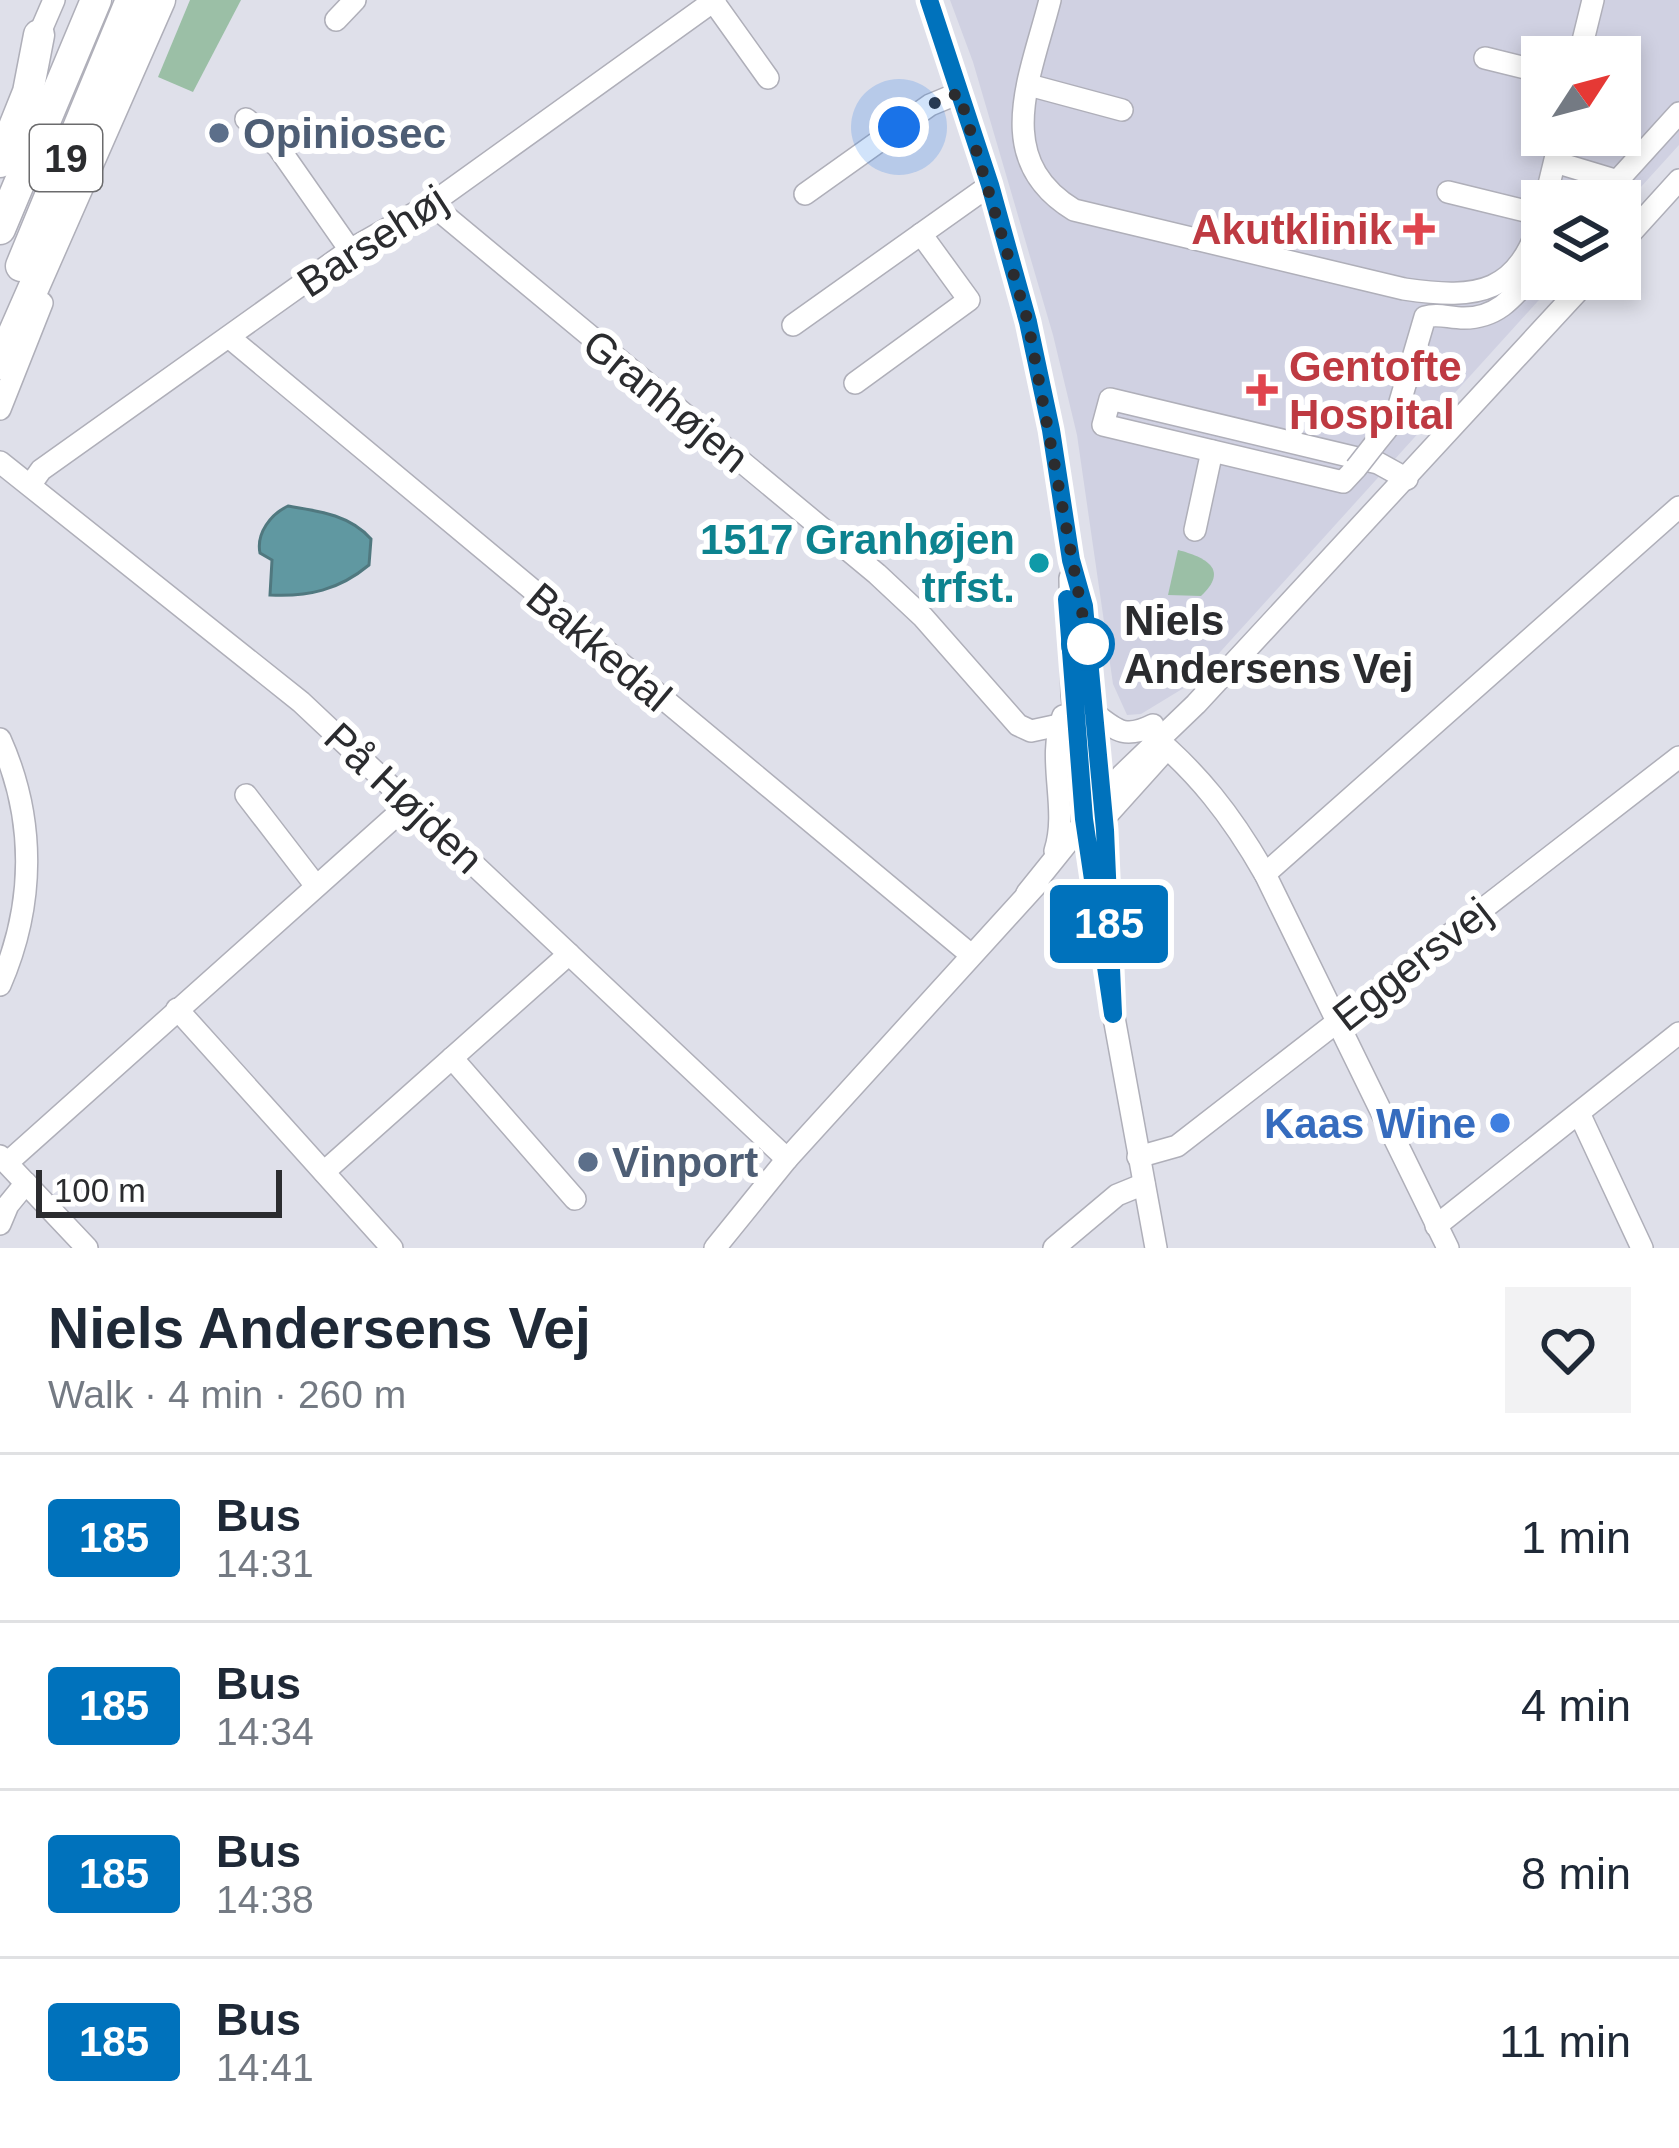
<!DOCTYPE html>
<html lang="en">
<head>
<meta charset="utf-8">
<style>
	:root { --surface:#fff; --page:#f2f2f3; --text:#1f2937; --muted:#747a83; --line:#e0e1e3 }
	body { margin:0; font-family:Arial,sans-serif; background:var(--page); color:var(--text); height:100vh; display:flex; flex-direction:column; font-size:45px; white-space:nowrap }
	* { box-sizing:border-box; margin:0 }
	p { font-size:39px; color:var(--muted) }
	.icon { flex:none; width:66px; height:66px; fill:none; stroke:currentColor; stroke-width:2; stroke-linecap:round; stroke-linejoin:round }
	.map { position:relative; height:1248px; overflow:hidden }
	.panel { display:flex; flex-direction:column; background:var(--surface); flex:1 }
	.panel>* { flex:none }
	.badge { padding:0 24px; border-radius:9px; font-size:42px; line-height:78px }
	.needle { width:78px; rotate:54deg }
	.tools { position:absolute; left:1521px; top:36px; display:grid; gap:24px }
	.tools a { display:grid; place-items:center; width:120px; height:120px; border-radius:0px; background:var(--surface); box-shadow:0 6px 18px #0003; font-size:60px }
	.scale { position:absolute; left:36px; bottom:30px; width:246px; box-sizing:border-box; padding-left:12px; border:6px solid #2b2c2f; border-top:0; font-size:33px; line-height:42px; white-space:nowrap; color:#2b2c2f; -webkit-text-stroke:9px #fff; paint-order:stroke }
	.you { position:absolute; width:60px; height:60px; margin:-30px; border:9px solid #fff; border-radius:50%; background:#1a73e8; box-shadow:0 0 0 18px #1a73e833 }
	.map>.badge { position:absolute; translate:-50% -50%; box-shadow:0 0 0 6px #fff }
	.round { display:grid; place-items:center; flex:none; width:126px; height:126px; border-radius:0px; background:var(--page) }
	.headline { display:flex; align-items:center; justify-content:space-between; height:204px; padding:0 48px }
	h1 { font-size:57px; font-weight:600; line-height:90px }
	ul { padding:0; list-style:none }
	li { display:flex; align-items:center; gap:36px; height:168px; padding:0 48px; border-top:3px solid var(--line) }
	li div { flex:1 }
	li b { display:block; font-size:45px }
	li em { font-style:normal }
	li .badge { min-width:132px; font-weight:700; text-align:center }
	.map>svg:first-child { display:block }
	.built { fill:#d0d1e2; fill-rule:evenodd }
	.green { fill:#9bbfa6 }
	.water { fill:#6098a1; stroke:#50787f; stroke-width:3 }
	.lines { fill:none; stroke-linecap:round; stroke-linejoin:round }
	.minor-casing { stroke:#afafb9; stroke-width:24 }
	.highway-casing { stroke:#afafb9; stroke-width:33 }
	.minor { stroke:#fff; stroke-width:21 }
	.highway { stroke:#fff; stroke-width:30 }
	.minor-bridge-casing { stroke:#afafb9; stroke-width:24; stroke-linecap:butt }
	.minor-bridge { stroke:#fff; stroke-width:21 }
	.line-casing { stroke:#fff; stroke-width:27 }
	.line { stroke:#0072bc; stroke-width:18 }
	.walk { stroke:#2b2c2f; stroke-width:12; stroke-dasharray:0 21.6 }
	.service-dot { fill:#5c6f8a; stroke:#fff; stroke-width:4.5 }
	.health-dot { fill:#e0444e; stroke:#fff; stroke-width:4.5 }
	.culture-dot { fill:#0f9aa8; stroke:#fff; stroke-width:4.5 }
	.stop-dot { fill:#fff; stroke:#0072bc; stroke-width:6 }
	.shop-dot { fill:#3f7fe0; stroke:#fff; stroke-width:4.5 }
	.labels { text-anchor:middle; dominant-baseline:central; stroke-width:12; stroke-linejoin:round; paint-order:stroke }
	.shield { fill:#fff; stroke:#6b6b6d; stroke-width:3 }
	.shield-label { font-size:39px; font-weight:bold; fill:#2b2c2f }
	.service-label { font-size:42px; font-weight:bold; fill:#4e5e75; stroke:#fff; text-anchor:start }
	.health-label { font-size:42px; font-weight:bold; fill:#be3a42; stroke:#fff; text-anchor:end }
	.street-label { font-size:42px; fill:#2b2c2f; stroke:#fff }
	.culture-label { font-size:42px; font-weight:bold; fill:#0d838f; stroke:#fff; text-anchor:end }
	.stop-label { font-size:42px; font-weight:bold; fill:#2b2c2f; stroke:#fff; text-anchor:start }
	.shop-label { font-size:42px; font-weight:bold; fill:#366cbe; stroke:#fff; text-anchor:end }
</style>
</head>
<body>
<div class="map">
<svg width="1679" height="1248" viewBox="0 0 1679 1248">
	<rect width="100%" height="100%" fill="#dfe0ea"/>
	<path class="built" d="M950 0H1679V145L1620 210V201H1542V279H1558L1192 683 1141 714 1127 715 1113 684 1077 435 1053 335 973 62ZM1542 57H1620V135H1542Z"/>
	<g class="green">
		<path d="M190 0H241L193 92 158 77Z"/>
		<path d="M1178 550C1205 557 1230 569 1201 596L1168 595Z"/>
	</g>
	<path class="water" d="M288 506C319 511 350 515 371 539L369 565C339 590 308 597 270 595L272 560 260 553C256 533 271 514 288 506Z"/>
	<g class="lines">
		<g class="minor-casing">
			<g id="minor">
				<path d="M929 0 990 185 1028 322 1051 431 1071 560 1084 606 1107 866 1113 1014"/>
				<path d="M1050 0C1031 76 990 159 1074 210L1404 289C1479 300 1519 294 1542 215"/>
				<path d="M713 1 768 78"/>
				<path d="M336 20 355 0"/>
				<path d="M35 44 54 0"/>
				<path d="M1579 57 1593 0"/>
				<path d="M1485 58 1542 72"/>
				<path d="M1029 85 1122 110"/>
				<path d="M246 119 278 147 350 250"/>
				<path d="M1555 162 1618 181"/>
				<path d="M1448 192 1542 215"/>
				<path d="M805 194 930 105 959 93"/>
				<path d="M1545 201 1561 135"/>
				<path d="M1599 201 1679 113"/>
				<path d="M431 204 877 574 923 617 1018 725 1031 731 1059 725"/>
				<path d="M1620 245 1679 180"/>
				<path d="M793 325 990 185"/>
				<path d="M230 338 970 954"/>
				<path d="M855 383 969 300 921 234"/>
				<path d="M0 409 42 303"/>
				<path d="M1374 445 1395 419 1425 317C1438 313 1449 318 1464 318 1503 318 1519 289 1542 264"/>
				<path d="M0 462 301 702 787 1159"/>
				<path d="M1356 468 1343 482 1103 425 1110 399 1378 463 1407 479"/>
				<path d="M31 484 41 470 350 250 431 204 715 0"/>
				<path d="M1195 530 1212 451"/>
				<path d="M1070 578 1072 694 1084 819 1097 911"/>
				<path d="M1094 713C1117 731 1125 739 1153 725"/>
				<path d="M1145 729C1197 771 1232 816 1265 874L1448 1248"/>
				<path d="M0 739C36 819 35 905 0 985"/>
				<path d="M246 795 316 886"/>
				<path d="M1099 824 1162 754"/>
				<path d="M1055 851C1069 807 1046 760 1063 716"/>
				<path d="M1265 874 1679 507"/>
				<path d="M1027 893 1122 775 1196 704 1589 279"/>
				<path d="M1111 1001 1156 1248"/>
				<path d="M177 1009 392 1248"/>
				<path d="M452 1058 575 1199"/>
				<path d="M1579 1113 1642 1248"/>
				<path d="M0 1156 87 1248"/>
				<path d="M1138 1157 1177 1146 1679 757"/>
				<path d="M7 1163 410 803"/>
				<path d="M324 1172 569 954"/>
				<path d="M0 1224 8 1205 26 1183"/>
				<path d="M1436 1226 1679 1033"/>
				<path d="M715 1248 787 1159 1038 883"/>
				<path d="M1054 1248 1117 1195 1144 1184"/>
			</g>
		</g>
		<g class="highway-casing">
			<g id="highway">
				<path d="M0 162 28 92 39 35"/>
				<path d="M0 229 96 0"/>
				<path d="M21 266 131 0"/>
				<path d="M0 364 160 0"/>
			</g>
		</g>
		<use href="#minor" class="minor"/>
		<use href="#highway" class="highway"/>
		<g class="minor-bridge-casing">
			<path id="minor-bridge" d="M1356 468 1374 445"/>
		</g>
		<use href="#minor-bridge" class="minor-bridge"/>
	</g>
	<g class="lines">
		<g class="line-casing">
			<path id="line" d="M929 0 990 185 1028 322 1051 430 1071 560 1084 606 1105 830 1113 1014 1084 819 1067 599"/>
		</g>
		<use href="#line" class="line"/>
		<path class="walk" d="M899 127 930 105 959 93 1028 322 1088 644"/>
	</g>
	<g class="service-dot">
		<circle cx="219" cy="133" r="12"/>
		<circle cx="588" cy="1162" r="12"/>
	</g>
	<g class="health-dot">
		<path d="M1413 211h12v12h12v12h-12v12h-12v-12h-12v-12h12z"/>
		<path d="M1256 372h12v12h12v12h-12v12h-12v-12h-12v-12h12z"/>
	</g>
	<circle class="culture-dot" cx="1039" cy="563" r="12"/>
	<circle class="stop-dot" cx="1088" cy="644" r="24"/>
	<circle class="shop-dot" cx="1500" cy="1123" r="12"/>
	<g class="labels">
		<rect class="shield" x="30" y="125" width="72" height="66" rx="9"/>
		<g class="shield-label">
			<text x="66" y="158">19</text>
		</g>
		<g class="service-label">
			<text x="243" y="133">Opiniosec</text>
			<text x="612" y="1162">Vinport</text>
		</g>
		<g class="health-label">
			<text x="1392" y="229">Akutklinik</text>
			<text x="1289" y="366" text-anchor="start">Gentofte<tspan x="1289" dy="48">Hospital</tspan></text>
		</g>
		<g class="street-label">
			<text transform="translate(372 241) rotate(-33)">Barsehøj</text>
			<text transform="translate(666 401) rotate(39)">Granhøjen</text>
			<text transform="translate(599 647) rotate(40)">Bakkedal</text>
			<text transform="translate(404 798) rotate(43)">På Højden</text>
			<text transform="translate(1412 964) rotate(-38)">Eggersvej</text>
		</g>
		<g class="culture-label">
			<text x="1015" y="539">1517 Granhøjen<tspan x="1015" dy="48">trfst.</tspan></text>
		</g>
		<g class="stop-label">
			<text x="1124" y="620">Niels<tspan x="1124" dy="48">Andersens Vej</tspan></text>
		</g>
		<g class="shop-label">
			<text x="1476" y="1123">Kaas Wine</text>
		</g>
	</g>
</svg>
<div class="tools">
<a><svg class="needle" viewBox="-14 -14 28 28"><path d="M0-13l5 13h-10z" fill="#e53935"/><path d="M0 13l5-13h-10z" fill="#747a83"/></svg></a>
<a><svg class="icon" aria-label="layers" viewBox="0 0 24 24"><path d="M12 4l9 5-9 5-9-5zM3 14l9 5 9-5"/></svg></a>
</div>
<div class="scale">100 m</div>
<div class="you" style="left:899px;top:127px"></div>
<b class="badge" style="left:1109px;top:924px;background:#0072bc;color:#fff">185</b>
</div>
<section class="panel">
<div class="headline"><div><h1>Niels Andersens Vej</h1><p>Walk · 4 min · 260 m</p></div><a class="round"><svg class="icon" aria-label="heart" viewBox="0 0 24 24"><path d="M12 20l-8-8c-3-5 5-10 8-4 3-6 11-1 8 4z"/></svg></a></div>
<ul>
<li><span class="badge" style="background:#0072bc;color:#fff">185</span><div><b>Bus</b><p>14:31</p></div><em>1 min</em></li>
<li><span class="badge" style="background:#0072bc;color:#fff">185</span><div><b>Bus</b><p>14:34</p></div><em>4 min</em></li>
<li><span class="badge" style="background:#0072bc;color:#fff">185</span><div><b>Bus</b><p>14:38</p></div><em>8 min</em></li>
<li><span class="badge" style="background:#0072bc;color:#fff">185</span><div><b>Bus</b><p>14:41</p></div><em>11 min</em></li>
</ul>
</section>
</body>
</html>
